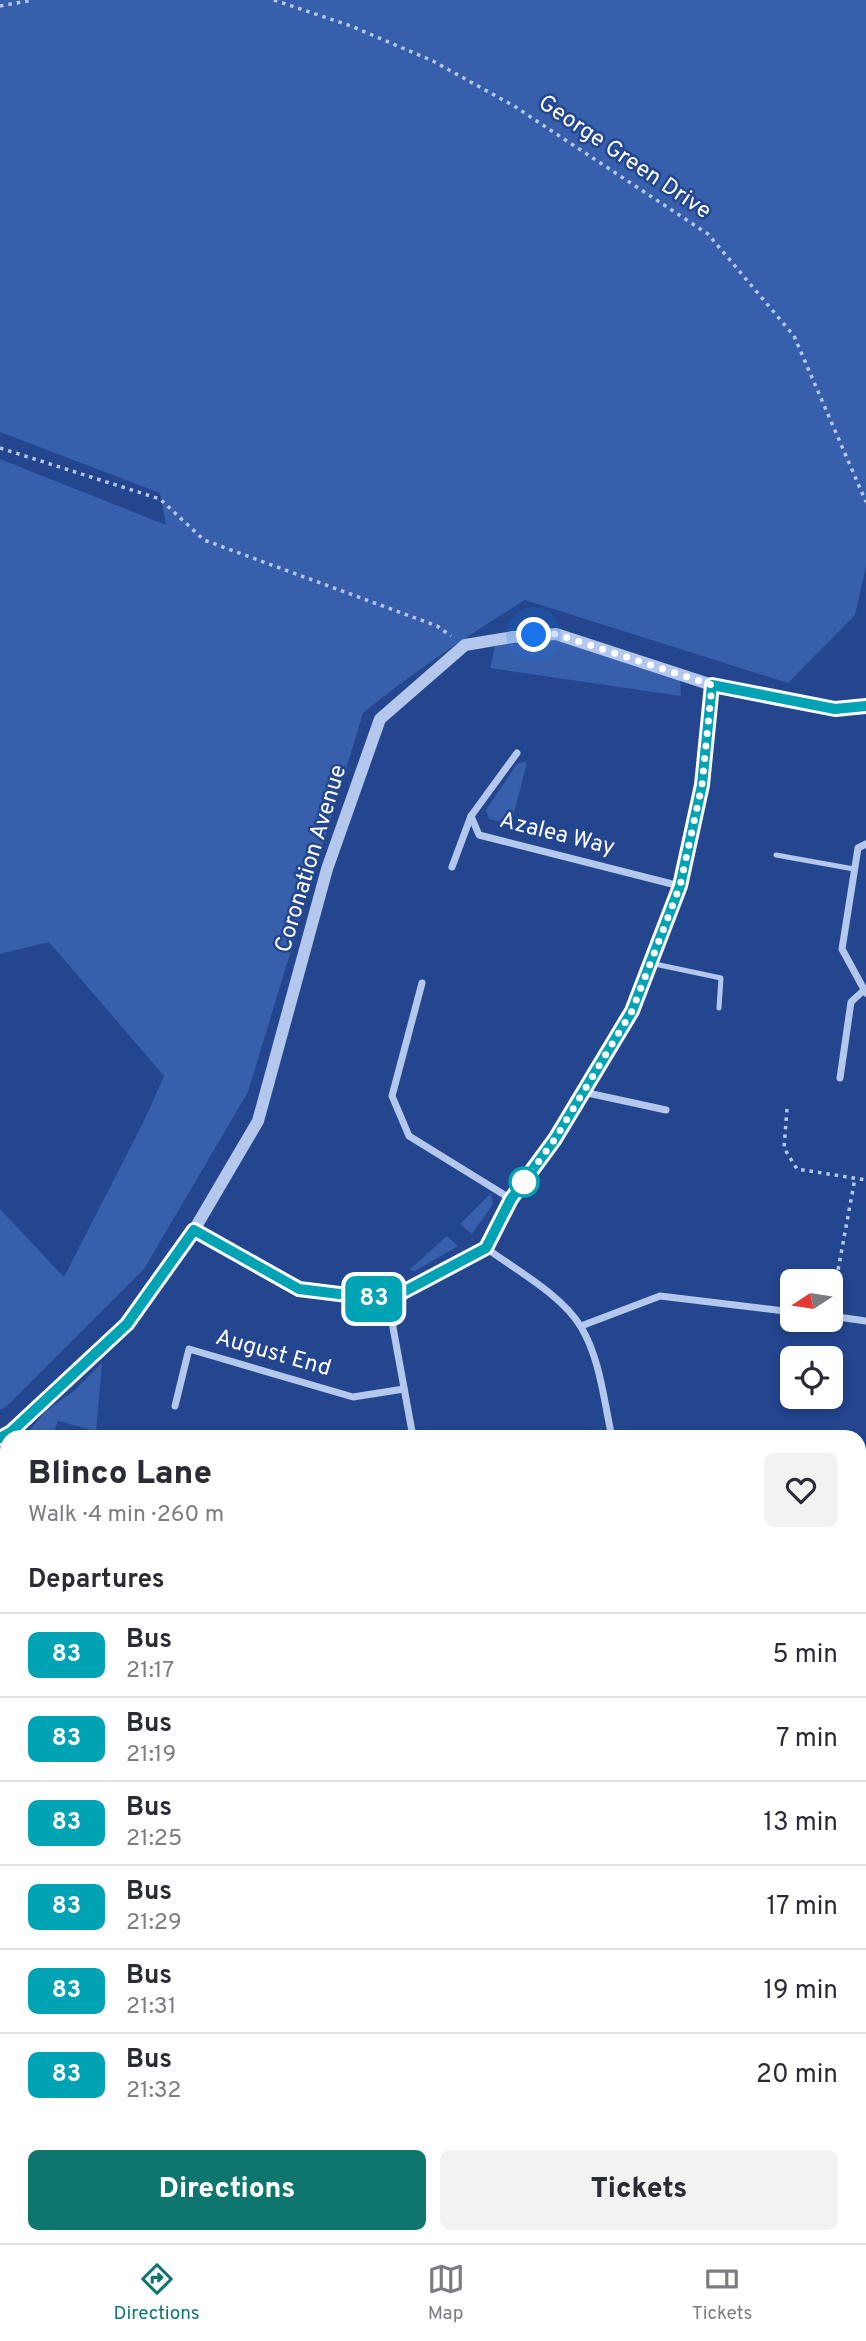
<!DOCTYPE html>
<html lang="en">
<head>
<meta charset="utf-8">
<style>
	:root { --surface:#fff; --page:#f2f2f3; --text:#2b2b33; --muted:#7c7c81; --line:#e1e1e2; --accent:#0f766e }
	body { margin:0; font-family:Overpass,sans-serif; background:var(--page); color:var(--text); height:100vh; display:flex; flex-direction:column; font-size:26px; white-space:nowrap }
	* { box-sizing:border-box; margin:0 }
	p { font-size:23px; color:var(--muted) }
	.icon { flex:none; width:38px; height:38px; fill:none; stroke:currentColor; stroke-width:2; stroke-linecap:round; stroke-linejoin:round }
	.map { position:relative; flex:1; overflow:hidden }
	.drawer { position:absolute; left:0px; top:1430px; width:866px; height:814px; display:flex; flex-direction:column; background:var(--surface); border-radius:21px 21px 0 0; box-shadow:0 4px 10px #0003 }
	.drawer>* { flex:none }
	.badge { padding:0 14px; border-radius:10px; font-size:24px; line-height:46px }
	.needle { width:46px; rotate:258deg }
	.buttons { position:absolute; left:780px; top:1269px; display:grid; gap:14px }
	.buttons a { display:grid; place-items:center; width:63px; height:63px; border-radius:10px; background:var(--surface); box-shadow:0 4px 10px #0003; font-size:35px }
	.you { position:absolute; width:35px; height:35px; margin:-18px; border:5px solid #fff; border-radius:50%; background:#1a73e8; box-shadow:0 0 0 10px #1a73e833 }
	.map>.badge { position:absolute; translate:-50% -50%; box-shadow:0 0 0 4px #fff }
	h2 { padding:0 28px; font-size:26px; line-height:63px }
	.round { display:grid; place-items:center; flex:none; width:74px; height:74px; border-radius:10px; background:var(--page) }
	.headline { display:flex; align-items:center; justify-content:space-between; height:119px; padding:0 28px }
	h1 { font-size:33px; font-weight:800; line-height:52px }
	.primary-button { display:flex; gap:14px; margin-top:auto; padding:14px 28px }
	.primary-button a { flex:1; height:80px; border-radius:10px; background:var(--accent); color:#fff; font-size:28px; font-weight:800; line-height:80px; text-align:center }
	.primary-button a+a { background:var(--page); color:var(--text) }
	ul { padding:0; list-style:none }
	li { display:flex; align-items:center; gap:21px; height:84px; padding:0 28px; border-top:2px solid var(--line) }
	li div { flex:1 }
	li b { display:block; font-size:26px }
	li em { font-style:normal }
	li .badge { min-width:77px; font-weight:700; text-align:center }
	.tabs { display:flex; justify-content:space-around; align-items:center; height:98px; border-top:2px solid var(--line); background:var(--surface); font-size:19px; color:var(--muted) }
	.tabs a { display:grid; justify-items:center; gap:4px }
	.tabs .active { color:var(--accent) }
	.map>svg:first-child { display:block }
	.green { fill:#375fac }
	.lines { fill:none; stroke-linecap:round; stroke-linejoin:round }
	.stream { stroke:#a8c0ed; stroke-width:5 }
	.path { stroke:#b4c7ec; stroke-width:3.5; stroke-dasharray:3.5 5; stroke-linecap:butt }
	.service { stroke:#b4c7ec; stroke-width:5 }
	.minor { stroke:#b4c7ec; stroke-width:7 }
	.tertiary { stroke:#b4c7ec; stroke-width:12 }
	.primary { stroke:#f9faff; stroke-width:18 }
	.line-casing { stroke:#fff; stroke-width:16 }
	.line { stroke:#00a3b4; stroke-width:10 }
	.walk { stroke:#fff; stroke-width:7; stroke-dasharray:0 12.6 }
	.stop-dot { fill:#fff; stroke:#00a3b4; stroke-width:3.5 }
	.labels { text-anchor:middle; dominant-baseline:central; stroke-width:5; stroke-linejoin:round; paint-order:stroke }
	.street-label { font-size:23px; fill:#fff; stroke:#23468f }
</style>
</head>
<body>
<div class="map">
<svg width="866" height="2243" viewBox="0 0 866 2243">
	<rect width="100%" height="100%" fill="#23468f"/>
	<g class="green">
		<path d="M0 0H866V567L855 615 788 683 525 600C469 635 414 671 363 713L248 1092 144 1269 7 1406 0 1410V1209L64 1277 143 1123 164 1076 49 942 0 954V459L166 525 160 493 0 432Z"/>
		<path d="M551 638 680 676 681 696 490 668 495 646Z"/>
		<path d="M523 762 527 763 511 824 489 819 486 810 517 764Z"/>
		<path d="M491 1193 493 1204 472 1234 460 1224Z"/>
		<path d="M447 1236 458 1246 415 1271 409 1270Z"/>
		<path d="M102 1363 96 1431 58 1421 52 1437H33L28 1432 46 1411 75 1390Z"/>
		<path d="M0 2073 7 2076V2236L229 2237 226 2243H0Z"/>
	</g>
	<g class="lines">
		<g class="stream">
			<path d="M859 1987 866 1972"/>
			<path d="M0 2104 7 2106"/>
		</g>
		<g class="path">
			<path d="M274 0 351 26 433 61 514 106 708 234 794 336 866 502"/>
			<path d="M0 6 33 0"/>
			<path d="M0 448 160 499 204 540 437 626 451 636"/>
			<path d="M787 1109 784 1148 797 1169 866 1180"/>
			<path d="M832 1303 855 1178"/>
			<path d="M494 2243 512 2236"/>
		</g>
		<g class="service">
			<path d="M776 855 854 869"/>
			<path d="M650 963 721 978 719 1008"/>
			<path d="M861 1494 866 1468"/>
			<path d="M0 1902 7 1909"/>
			<path d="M0 1979 7 1949"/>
			<path d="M859 2019H866"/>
		</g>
		<g class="minor">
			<path d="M517 753 471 816 479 835 680 886"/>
			<path d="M866 844 858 848 842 949 866 993"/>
			<path d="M452 867 471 816"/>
			<path d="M422 983 392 1096 409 1136 511 1199"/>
			<path d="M840 1078 851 1002 863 991"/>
			<path d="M583 1092 666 1110"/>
			<path d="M194 1230 299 1289 388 1300 486 1248 511 1199 555 1139 632 1011 680 886 702 785 712 685"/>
			<path d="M486 1248C516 1270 562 1295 581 1327 600 1358 604 1402 612 1437"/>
			<path d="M388 1300 413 1437"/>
			<path d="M831 1316 866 1321"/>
			<path d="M581 1326 660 1296 793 1312"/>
			<path d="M175 1406 189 1349 353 1397 404 1389"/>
			<path d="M859 1494 866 1495"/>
			<path d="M798 2236 805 2243"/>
		</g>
		<g class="tertiary">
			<path d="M0 1438 11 1432 127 1324 194 1230 258 1121 327 869 380 719 465 645 513 637 556 634 712 685 835 709 866 706"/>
			<path d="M859 1852 866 1843"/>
		</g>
		<g class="primary">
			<path d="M0 1662 7 1665"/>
			<path d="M0 1710 7 1713"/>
			<path d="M732 2236 736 2243"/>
			<path d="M776 2236 779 2243"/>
		</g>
	</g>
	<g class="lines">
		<g class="line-casing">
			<path id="line" d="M0 1438 11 1432 127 1324 194 1230 299 1289 388 1300 486 1248 511 1199 555 1139 632 1011 680 886 702 785 712 685 835 709 866 706"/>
		</g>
		<use href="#line" class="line"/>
		<path class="walk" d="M524 1182 555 1139 632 1011 680 886 702 785 712 685 556 634 534 635"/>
	</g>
	<circle class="stop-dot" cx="524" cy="1182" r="14"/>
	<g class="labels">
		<g class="street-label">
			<text transform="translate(624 158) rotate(34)">George Green Drive</text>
			<text transform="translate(557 835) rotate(14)">Azalea Way</text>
			<text transform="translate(312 859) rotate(-73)">Coronation Avenue</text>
			<text transform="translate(273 1354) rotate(16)">August End</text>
		</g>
	</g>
</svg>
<div class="buttons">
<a><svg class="needle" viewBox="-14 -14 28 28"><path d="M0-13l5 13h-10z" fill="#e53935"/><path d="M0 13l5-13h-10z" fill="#7c7c81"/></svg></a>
<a><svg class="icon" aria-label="locate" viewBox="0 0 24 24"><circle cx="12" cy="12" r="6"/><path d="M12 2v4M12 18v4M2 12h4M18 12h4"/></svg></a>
</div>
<div class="you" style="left:534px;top:635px"></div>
<b class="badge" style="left:374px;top:1299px;background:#00a3b4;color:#fff">83</b>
<section class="drawer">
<div class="headline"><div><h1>Blinco Lane</h1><p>Walk · 4 min · 260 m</p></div><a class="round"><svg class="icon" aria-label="heart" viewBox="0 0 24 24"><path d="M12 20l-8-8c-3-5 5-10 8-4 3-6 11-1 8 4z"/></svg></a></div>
<h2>Departures</h2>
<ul>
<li><span class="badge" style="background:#00a3b4;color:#fff">83</span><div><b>Bus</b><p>21:17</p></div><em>5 min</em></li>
<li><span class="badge" style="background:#00a3b4;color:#fff">83</span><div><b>Bus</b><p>21:19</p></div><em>7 min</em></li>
<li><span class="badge" style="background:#00a3b4;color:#fff">83</span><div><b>Bus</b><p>21:25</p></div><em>13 min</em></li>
<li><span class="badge" style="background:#00a3b4;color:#fff">83</span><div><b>Bus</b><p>21:29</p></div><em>17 min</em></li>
<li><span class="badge" style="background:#00a3b4;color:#fff">83</span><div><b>Bus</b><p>21:31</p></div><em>19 min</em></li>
<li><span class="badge" style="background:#00a3b4;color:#fff">83</span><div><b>Bus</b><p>21:32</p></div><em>20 min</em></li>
</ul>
<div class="primary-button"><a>Directions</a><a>Tickets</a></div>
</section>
</div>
<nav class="tabs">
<a class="active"><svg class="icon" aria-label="directions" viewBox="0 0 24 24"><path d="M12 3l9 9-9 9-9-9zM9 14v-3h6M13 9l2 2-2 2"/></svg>Directions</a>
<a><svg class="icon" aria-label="map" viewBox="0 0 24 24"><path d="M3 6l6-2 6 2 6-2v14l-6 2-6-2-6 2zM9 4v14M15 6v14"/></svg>Map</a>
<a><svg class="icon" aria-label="tickets" viewBox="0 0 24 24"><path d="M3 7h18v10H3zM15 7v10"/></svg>Tickets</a>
</nav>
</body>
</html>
